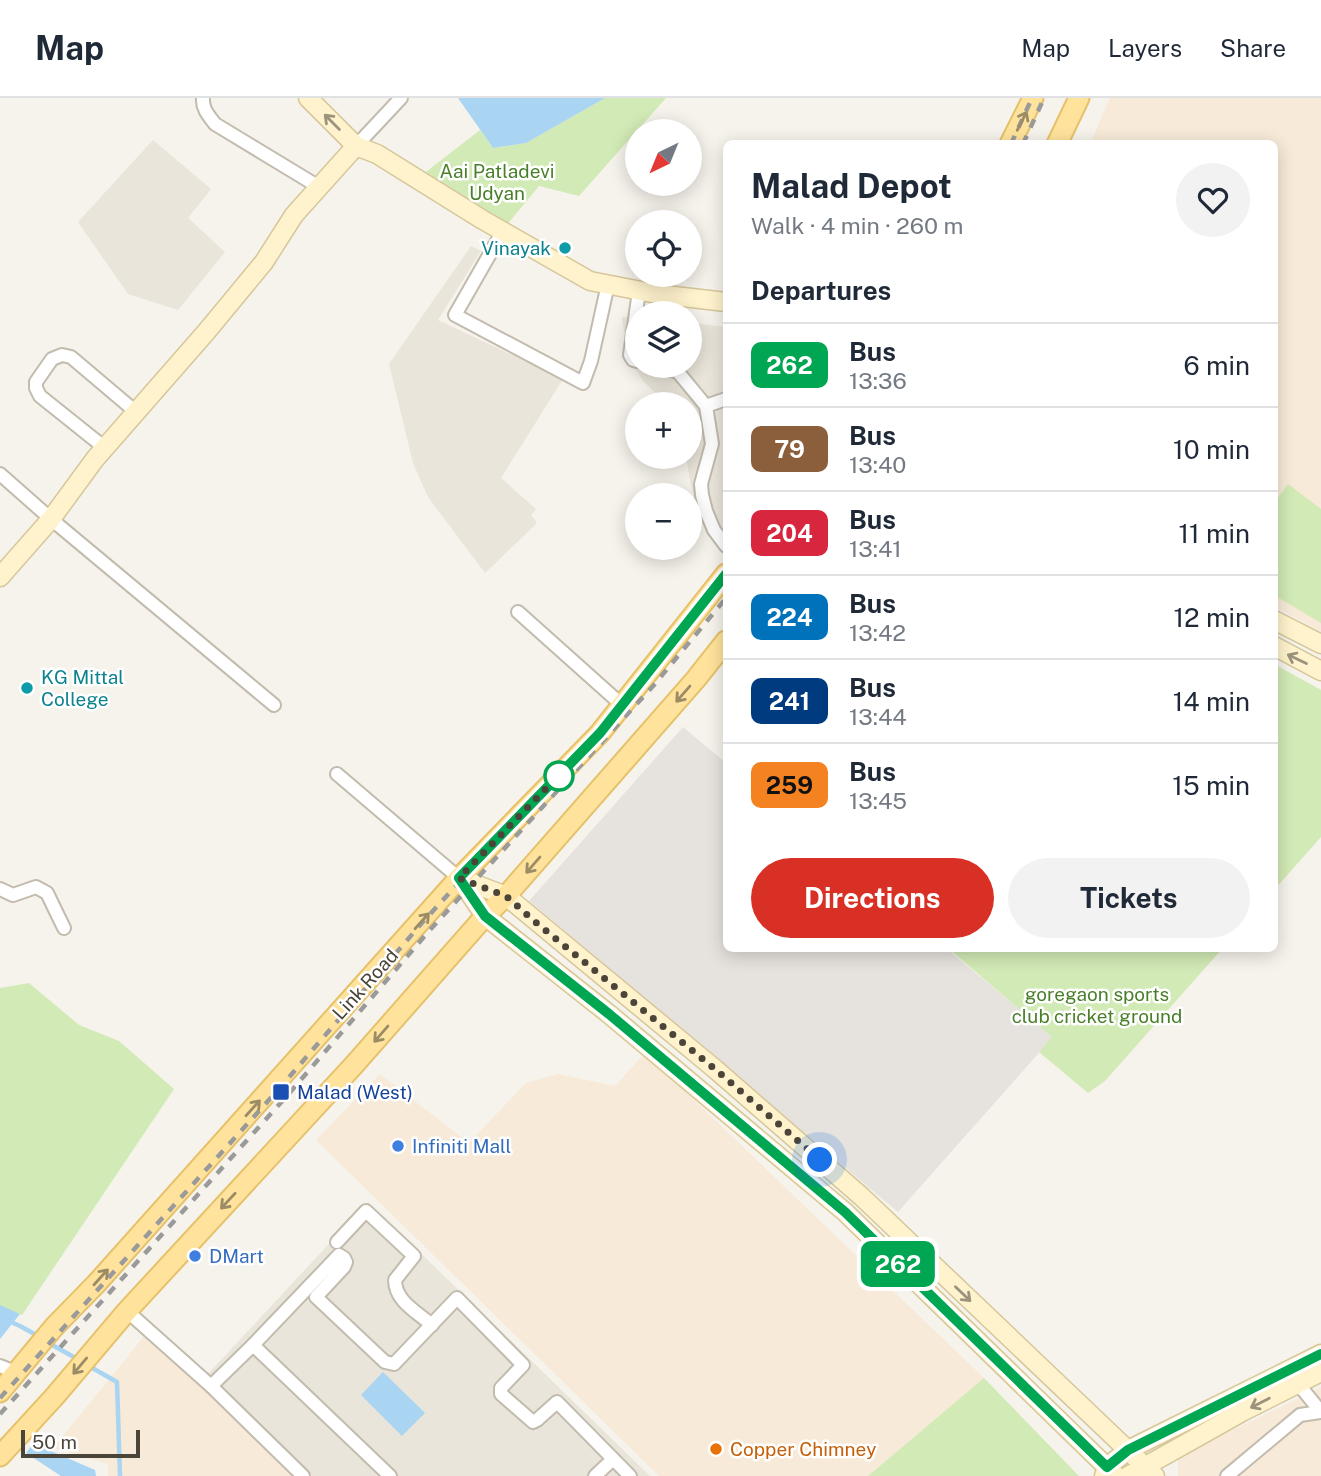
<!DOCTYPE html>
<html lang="en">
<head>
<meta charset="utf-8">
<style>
	:root { --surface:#fff; --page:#f2f2f3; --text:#1f2937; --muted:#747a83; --line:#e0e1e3; --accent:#d93025 }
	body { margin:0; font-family:"Public Sans",sans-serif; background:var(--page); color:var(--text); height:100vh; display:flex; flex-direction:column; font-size:26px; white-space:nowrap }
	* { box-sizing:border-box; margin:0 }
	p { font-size:23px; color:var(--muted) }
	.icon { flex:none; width:38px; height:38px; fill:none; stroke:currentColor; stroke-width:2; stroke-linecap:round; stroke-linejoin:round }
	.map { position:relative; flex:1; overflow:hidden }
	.details { position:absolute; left:723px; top:42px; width:555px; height:812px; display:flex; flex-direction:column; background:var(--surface); border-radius:10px; box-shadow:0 4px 18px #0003 }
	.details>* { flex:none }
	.badge { padding:0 14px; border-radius:10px; font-size:24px; line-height:46px }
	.needle { width:46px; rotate:223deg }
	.buttons { position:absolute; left:625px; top:21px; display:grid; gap:14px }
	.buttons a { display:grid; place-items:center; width:77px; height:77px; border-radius:50%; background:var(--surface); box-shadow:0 4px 18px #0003; font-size:35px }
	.scale { position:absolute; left:21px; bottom:18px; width:119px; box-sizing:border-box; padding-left:7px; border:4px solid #4b4439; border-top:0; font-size:19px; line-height:24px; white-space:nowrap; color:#4b4439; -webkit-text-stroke:5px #fff; paint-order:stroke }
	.you { position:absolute; width:35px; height:35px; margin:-18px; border:5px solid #fff; border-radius:50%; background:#1a73e8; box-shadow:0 0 0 10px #1a73e833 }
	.map>.badge { position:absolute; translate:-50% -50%; box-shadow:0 0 0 4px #fff }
	h2 { padding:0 28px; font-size:26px; line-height:63px }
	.round { display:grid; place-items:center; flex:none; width:74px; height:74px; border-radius:37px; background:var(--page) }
	.head { display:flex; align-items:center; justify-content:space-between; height:119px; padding:0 28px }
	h1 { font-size:33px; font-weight:700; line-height:52px }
	.cta { display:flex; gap:14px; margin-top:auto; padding:14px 28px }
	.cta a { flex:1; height:80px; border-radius:42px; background:var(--accent); color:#fff; font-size:28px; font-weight:700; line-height:80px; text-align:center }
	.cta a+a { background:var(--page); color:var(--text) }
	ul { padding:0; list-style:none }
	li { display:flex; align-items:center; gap:21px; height:84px; padding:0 28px; border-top:2px solid var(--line) }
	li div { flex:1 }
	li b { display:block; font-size:26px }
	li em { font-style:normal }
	li .badge { min-width:77px; font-weight:700; text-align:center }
	header { display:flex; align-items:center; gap:42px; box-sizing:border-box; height:98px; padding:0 35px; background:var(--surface); border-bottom:2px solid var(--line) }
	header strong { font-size:33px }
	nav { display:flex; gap:38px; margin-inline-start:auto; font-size:24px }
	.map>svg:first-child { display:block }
	.residential { fill:#eae5da }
	.commercial { fill:#f7ead8 }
	.industrial { fill:#e6e2dd }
	.green { fill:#d2eab5 }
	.water { fill:#a9d4f2 }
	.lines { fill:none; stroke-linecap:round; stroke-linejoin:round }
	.stream { stroke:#a9d4f2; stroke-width:4.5 }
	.street-casing { stroke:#c2bbae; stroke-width:16 }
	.secondary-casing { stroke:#d6c79b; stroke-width:21 }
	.primary-casing { stroke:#e6c16a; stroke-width:23 }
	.street { stroke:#fff; stroke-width:12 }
	.secondary { stroke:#fff3cd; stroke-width:18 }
	.primary { stroke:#ffe39c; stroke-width:19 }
	.rail { stroke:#9a9a9a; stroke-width:4.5; stroke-dasharray:9 9; stroke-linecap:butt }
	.oneway { stroke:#9c8c66 }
	.oneway2 { stroke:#9c937c }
	.line-casing { stroke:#fff; stroke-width:16 }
	.line { stroke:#00a651; stroke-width:10 }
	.walk { stroke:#4b4439; stroke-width:7; stroke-dasharray:0 12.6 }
	.culture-dot { fill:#0f9aa8; stroke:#fff; stroke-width:2.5 }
	.stop-dot { fill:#fff; stroke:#00a651; stroke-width:3.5 }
	.transit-dot { fill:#1a4fb4; stroke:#fff; stroke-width:2.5 }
	.shop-dot { fill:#3f7fe0; stroke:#fff; stroke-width:2.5 }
	.food-dot { fill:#e8710a; stroke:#fff; stroke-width:2.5 }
	.labels { text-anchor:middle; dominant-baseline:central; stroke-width:5; stroke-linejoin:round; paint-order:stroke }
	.park-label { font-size:19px; fill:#4a7f2a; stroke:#fff }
	.culture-label { font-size:19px; fill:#0d838f; stroke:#fff; text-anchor:end }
	.street-label { font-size:19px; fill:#4b4439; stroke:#fff }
	.transit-label { font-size:19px; fill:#164399; stroke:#fff; text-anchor:start }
	.shop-label { font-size:19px; fill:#366cbe; stroke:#fff; text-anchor:start }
	.food-label { font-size:19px; fill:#c56008; stroke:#fff; text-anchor:start }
</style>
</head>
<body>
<header>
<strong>Map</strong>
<nav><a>Map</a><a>Layers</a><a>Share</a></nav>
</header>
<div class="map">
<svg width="1321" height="1378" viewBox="0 0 1321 1378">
	<rect width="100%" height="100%" fill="#f6f3ec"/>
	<g class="residential">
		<path d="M153 42 211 91 188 120 225 154 178 212 128 196 78 124Z"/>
		<path d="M471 148 481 153 438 222 563 281 501 380 536 411 531 417 537 425 485 475 428 399 413 365 389 266Z"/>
		<path d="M622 219 637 220V268H690V225L726 229V441L710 436 701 419 691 388 686 359H690V306H667L643 283 627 257Z"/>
		<path d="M368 1104 650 1378H312L207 1277Z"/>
	</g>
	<g class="commercial">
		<path d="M1110 0H1321V534L1274 508V46H1090Z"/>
		<path d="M645 955 984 1280 868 1378H659L316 1042 380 976 469 1045 526 985 558 976 615 988Z"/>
		<path d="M146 1236 294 1378H108V1366L53 1350Z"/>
		<path d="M1321 1289V1378H1178V1359Z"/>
	</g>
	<path class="industrial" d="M683 629 726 665V850L947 851 1053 939 898 1114 529 803Z"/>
	<g class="green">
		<path d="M605 0H666L579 98 539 88 506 128 422 77 480 32 493 50 526 45Z"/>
		<path d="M1288 386 1321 411V525L1274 497V406Z"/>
		<path d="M1274 566 1321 592V739L1274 792Z"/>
		<path d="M949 851 1222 850V851L1105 983 1088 995 1039 954 1052 939Z"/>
		<path d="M29 885 79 927 119 943 174 991 22 1217 0 1208V890Z"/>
		<path d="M984 1280 1079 1378H868Z"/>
	</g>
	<g class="water">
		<path d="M458 0H605L526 45 493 50Z"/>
		<path d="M0 1207 20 1216 0 1241Z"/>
		<path d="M383 1274 425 1315 402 1338 361 1297Z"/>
		<path d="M37 1341 51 1353 95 1372 96 1378H61L26 1355Z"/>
	</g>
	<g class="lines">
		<g class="stream">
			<path d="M0 1219 20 1228 40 1239"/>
			<path d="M47 1244 79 1262"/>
			<path d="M87 1267 117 1284 120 1378"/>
		</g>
		<g class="street-casing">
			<g id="street">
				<path d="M203 0C202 11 209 18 215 26L319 89"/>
				<path d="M356 48 401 0"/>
				<path d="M503 133 455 217 583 285 591 263 608 186"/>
				<path d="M637 263 633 262 630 257 639 193"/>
				<path d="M658 268 678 274 706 308"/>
				<path d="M726 301 706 308 712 346 701 386 702 397 706 413 714 432 726 448"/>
				<path d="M105 350 40 298 36 290V284L52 261 62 257 71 259 136 314"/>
				<path d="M0 376 51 421 274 607"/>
				<path d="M518 514 622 607"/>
				<path d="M337 676 459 780"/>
				<path d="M0 791 13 797 36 789 47 795 64 830"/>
				<path d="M337 1144 366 1113 414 1158 395 1182C395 1203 417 1214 432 1227"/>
				<path d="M127 1213 211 1288 303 1378"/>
				<path d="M253 1247 390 1378"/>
				<path d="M0 1268 15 1274"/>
				<path d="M1295 1282 1321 1314"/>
				<path d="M211 1288 253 1247 339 1157 344 1160 346 1164 344 1169 316 1199 385 1264 394 1266 457 1200 523 1267 501 1290V1296L533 1324 537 1322 557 1304 630 1378"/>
				<path d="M595 1378 613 1361"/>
				<path d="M1227 1378 1300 1317 1320 1314"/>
			</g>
		</g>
		<g class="secondary-casing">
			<g id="secondary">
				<path d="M308 0 356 48 377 56 483 122 590 183 657 196 726 204"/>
				<path d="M0 479 51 421 95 361 207 233 264 164 294 117 356 48"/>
				<path d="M1274 522 1321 546"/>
				<path d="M1274 548 1321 573"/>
				<path d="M459 780 506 798 715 971 862 1099 1155 1378"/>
				<path d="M459 780 485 818 609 916 845 1114 1116 1378"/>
				<path d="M1104 1378 1107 1369 1128 1352 1321 1256"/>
				<path d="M1128 1378 1242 1314 1321 1274"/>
			</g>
		</g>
		<g class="primary-casing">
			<g id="primary">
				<path d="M1010 46 1033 0"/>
				<path d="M1057 46 1079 0"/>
				<path d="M0 1294 54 1229 96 1186 459 780 600 635 726 476"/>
				<path d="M0 1358 55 1298 127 1213 354 967 485 818 506 798 696 581 726 543"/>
			</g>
		</g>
		<use href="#street" class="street"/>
		<use href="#secondary" class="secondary"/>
		<use href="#primary" class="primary"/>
		<g class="rail">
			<path d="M1011 46 1032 0"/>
			<path d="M1023 46 1044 0"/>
			<path d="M0 1300 278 992 421 826 646 580 699 517 726 482"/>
			<path d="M0 1316 286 999 429 833 654 587 726 500"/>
		</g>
	</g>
	<defs><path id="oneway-shaft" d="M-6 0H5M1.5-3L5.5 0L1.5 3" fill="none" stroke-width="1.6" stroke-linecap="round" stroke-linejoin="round" transform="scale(1.75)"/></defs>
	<g class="oneway">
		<use href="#oneway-shaft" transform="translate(1022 23) rotate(-63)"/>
		<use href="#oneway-shaft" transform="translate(683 596) rotate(131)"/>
		<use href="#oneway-shaft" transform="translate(533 767) rotate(131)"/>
		<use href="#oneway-shaft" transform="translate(422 823) rotate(-48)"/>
		<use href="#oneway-shaft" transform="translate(381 936) rotate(131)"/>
		<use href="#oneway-shaft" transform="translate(253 1010) rotate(-48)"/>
		<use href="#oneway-shaft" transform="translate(228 1103) rotate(133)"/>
		<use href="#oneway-shaft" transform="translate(101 1179) rotate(-48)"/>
		<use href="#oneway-shaft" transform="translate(80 1268) rotate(130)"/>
	</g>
	<g class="oneway2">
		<use href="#oneway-shaft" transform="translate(332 24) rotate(-135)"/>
		<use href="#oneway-shaft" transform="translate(1297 561) rotate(-154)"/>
		<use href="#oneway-shaft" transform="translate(963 1196) rotate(44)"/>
		<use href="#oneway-shaft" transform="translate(1260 1305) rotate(153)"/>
	</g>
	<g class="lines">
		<g class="line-casing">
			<path id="line" d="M726 476 600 635 459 780 485 818 609 916 845 1114 1107 1369 1128 1352 1321 1256"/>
		</g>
		<use href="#line" class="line"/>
		<path class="walk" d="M559 678 565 671 459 780 506 798 533 822 715 971 820 1062"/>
	</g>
	<g class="culture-dot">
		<circle cx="565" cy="150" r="7"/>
		<circle cx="27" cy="590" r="7"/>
	</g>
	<circle class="stop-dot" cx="559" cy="678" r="14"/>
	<rect class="transit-dot" x="272" y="985" width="18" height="18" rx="3.5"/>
	<g class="shop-dot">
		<circle cx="398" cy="1048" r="7"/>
		<circle cx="195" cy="1158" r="7"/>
	</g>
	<circle class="food-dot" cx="716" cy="1351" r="7"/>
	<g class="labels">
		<g class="park-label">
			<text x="497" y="73">Aai Patladevi<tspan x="497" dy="22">Udyan</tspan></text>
			<text x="1097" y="896">goregaon sports<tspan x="1097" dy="22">club cricket ground</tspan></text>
		</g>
		<g class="culture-label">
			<text x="551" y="150">Vinayak</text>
			<text x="41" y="579" text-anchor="start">KG Mittal<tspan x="41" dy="22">College</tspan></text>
		</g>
		<g class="street-label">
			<text transform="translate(365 886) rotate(-48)">Link Road</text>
		</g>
		<g class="transit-label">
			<text x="297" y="994">Malad (West)</text>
		</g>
		<g class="shop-label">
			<text x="412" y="1048">Infiniti Mall</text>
			<text x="209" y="1158">DMart</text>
		</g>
		<g class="food-label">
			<text x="730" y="1351">Copper Chimney</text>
		</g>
	</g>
</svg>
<div class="buttons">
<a><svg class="needle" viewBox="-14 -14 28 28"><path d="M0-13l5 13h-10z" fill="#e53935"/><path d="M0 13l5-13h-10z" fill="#747a83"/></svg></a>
<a><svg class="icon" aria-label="locate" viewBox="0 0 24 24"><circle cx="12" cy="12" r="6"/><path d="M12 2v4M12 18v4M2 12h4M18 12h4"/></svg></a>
<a><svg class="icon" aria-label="layers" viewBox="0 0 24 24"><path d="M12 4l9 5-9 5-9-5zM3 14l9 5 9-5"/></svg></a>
<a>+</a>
<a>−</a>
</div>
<div class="scale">50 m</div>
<div class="you" style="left:820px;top:1062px"></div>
<b class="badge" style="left:898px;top:1166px;background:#00a651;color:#fff">262</b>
<section class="details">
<div class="head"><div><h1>Malad Depot</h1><p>Walk · 4 min · 260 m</p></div><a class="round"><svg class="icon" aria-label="heart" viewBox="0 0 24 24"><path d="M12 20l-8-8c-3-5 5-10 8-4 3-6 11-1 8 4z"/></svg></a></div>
<h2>Departures</h2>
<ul>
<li><span class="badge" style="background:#00a651;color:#fff">262</span><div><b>Bus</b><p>13:36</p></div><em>6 min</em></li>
<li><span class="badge" style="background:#8b5e3c;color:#fff">79</span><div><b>Bus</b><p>13:40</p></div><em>10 min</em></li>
<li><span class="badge" style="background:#d7263d;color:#fff">204</span><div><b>Bus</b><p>13:41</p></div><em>11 min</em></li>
<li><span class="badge" style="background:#0072bc;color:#fff">224</span><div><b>Bus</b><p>13:42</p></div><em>12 min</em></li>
<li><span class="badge" style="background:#003b80;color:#fff">241</span><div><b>Bus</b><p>13:44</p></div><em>14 min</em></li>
<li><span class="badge" style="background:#f58220;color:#111">259</span><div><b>Bus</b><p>13:45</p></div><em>15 min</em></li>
</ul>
<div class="cta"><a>Directions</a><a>Tickets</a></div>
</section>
</div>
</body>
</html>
